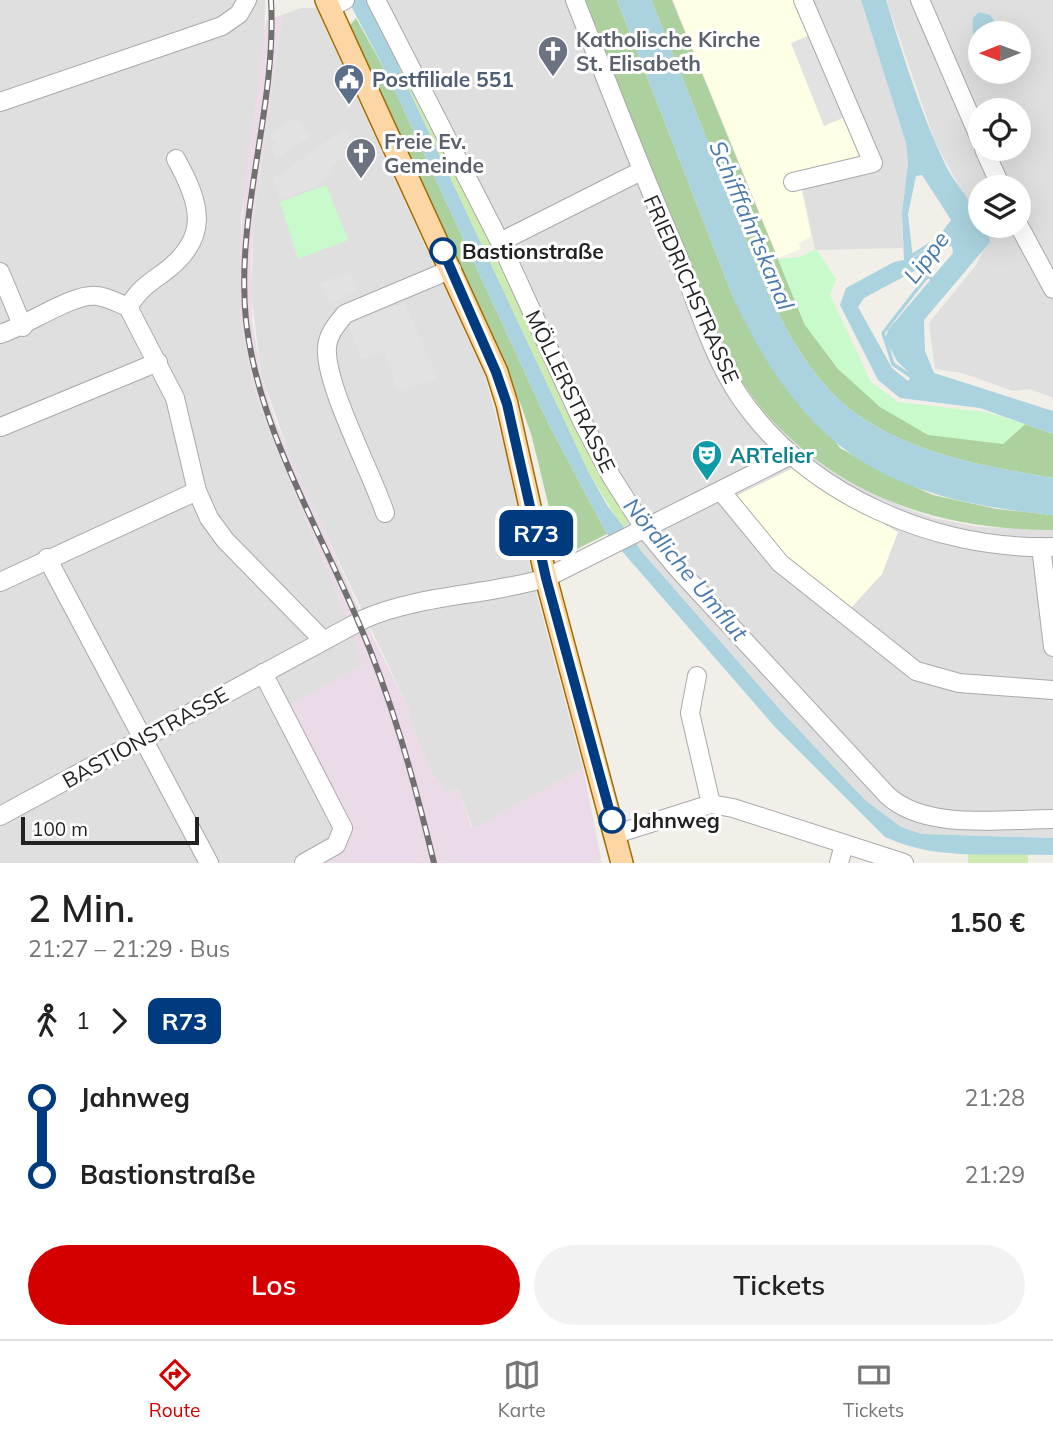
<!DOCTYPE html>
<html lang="de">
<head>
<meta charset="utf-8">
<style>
	:root { --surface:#fff; --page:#f2f2f2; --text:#222; --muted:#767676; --line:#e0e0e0; --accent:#d40000 }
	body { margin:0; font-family:Mulish,sans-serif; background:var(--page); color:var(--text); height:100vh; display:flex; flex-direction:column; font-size:26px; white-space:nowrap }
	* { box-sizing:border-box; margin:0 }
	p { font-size:23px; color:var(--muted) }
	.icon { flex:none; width:38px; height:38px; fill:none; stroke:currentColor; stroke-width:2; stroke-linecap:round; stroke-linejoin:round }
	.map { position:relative; height:863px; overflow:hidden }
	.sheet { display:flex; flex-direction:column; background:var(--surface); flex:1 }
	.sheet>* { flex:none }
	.badge { padding:0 14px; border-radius:10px; font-size:24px; line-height:46px }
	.needle { width:46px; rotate:269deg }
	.tools { position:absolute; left:968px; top:21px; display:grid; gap:14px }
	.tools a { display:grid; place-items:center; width:63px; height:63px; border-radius:50%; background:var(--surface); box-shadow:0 7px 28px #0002; font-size:35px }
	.scale { position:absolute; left:21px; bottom:18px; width:178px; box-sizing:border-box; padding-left:7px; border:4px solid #222; border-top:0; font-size:19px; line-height:24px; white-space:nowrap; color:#222; -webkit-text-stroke:5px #fff; paint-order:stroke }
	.map>.badge { position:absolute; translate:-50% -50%; box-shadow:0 0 0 4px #fff }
	.legs { display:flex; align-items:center; gap:10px; height:77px; padding:0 28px; font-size:23px }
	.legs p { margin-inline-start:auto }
	.headline { display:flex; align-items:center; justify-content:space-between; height:119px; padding:0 28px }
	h1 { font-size:38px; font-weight:600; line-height:52px }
	.action { display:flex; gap:14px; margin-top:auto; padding:14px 28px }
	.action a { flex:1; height:80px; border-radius:42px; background:var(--accent); color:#fff; font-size:28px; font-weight:600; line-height:80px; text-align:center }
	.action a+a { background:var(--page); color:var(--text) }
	ul { padding:0 28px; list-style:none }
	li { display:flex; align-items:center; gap:24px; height:77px; font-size:26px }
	li i { display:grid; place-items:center; width:10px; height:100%; margin:0 9px; background:currentColor }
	li i::after { content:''; width:18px; height:18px; margin:-9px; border:5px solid; border-radius:50%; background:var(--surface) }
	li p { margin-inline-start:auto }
	li:first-child i { background:linear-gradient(#0000 50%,currentColor 0) }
	li:last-child i { background:linear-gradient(currentColor 50%,#0000 0) }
	.tabs { display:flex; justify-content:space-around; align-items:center; height:98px; border-top:2px solid var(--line); background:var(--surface); font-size:19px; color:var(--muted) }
	.tabs a { display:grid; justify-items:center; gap:4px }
	.tabs .current { color:var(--accent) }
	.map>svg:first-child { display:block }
	.residential { fill:#e0dfdf; fill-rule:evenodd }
	.industrial { fill:#ebdbe8 }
	.education { fill:#ffffe5 }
	.grass { fill:#cdebb0 }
	.forest { fill:#add19e }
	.park { fill:#c8facc }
	.parking { fill:#e2e2e2 }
	.water { fill:#aad3df; fill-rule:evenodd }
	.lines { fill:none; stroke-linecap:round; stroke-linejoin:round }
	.stream { stroke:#aad3df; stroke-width:3.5 }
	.minor-casing { stroke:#a9a9a9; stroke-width:20 }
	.major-casing { stroke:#a06b00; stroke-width:24 }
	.minor { stroke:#fff; stroke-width:18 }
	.major { stroke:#fcd6a4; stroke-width:21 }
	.rail-casing { stroke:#707070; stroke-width:6 }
	.rail { stroke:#fff; stroke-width:3.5; stroke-dasharray:10; stroke-linecap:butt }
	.line-1-casing { stroke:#fff; stroke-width:16 }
	.line-1 { stroke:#003b80; stroke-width:10 }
	.stop-1-dot { fill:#fff; stroke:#003b80; stroke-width:3.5 }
	.labels { text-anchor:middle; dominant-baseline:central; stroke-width:6; stroke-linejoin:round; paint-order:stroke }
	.worship-label { font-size:21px; font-weight:bold; fill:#5b616d; stroke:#fff; text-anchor:start }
	.service-label { font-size:21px; font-weight:bold; fill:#4e5e75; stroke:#fff; text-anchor:start }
	.stop-label { font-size:21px; font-weight:bold; fill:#222; stroke:#fff; text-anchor:start }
	.street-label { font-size:21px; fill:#222; stroke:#fff }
	.culture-label { font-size:21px; font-weight:bold; fill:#0d838f; stroke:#fff; text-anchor:start }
	.water-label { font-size:23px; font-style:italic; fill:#4a7aab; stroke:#fff }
</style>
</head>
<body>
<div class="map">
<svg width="1053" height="863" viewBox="0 0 1053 863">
	<rect width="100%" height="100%" fill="#f2efe9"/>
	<g class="residential">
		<path d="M0 0H265L264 57 241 217V321L252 381 270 434 346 614 364 666 343 828 304 863H0Z"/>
		<path d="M370 0H582L767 415 800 446 851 482 900 506 933 518 979 527 1053 530V838L922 834 901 827 865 800 783 713 643 553 622 527 627 524Z"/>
		<path d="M810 0H861L906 143 908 163 902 213 903 248 815 250 802 187 882 167Z"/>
		<path d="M886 0H1053V398L1030 389 1013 391 962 373 935 369 929 323 976 265 991 233 987 226H1018V187H980V217L969 204 936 144ZM980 33H1018V72H980ZM980 110H1018V149H980Z"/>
		<path d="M301 8H316L485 376 504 446 536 592 583 768 473 829 458 789 446 793 431 772 410 721 408 707 294 467 261 374 251 292 254 218 282 15Z"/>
	</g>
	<path class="industrial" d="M282 15 254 218 251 263 252 320 261 374 276 423 359 609 408 707 410 721 431 772 446 793 458 789 472 829 583 768 602 863H304L343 828 281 709 363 665 346 614 270 434 252 381 241 321 239 262 245 181 266 21Z"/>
	<g class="education">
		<path d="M673 0H796L862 154 861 160 799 178 811 237 799 243 801 249 778 258Z"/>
		<path d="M793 468 831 494 898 532 882 574 850 609 782 556 732 498Z"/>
	</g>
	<g class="grass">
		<path d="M388 36 628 515 627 524 622 527 589 473 401 73Z"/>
		<path d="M968 852 1028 854V863H968Z"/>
	</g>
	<g class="forest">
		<path d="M582 0H617L735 302 840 448 886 474 933 495 997 509 1053 515V530C943 530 844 499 768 416 756 403 746 387 736 373Z"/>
		<path d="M651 0H672L805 325 880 407 1003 444 1025 424 1053 434V478C984 466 916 455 858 415 786 365 749 246 718 168 696 112 674 56 651 0Z"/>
		<path d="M356 18 389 78 549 425 607 534 567 554 559 549 532 437 521 405 350 25Z"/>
	</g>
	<g class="park">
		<path d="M326 185 348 240 298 259 280 202Z"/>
		<path d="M816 249 836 279 830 295 871 382 898 402 986 412 1025 424 1003 444 928 435 880 407 838 369 805 325 778 259 800 257Z"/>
	</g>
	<g class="parking">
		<path d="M810 35 843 118 824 126 791 43Z"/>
		<path d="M296 117 311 136 277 159 270 148 276 143 270 135Z"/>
		<path d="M346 128 356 151 355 154 330 165 333 173 315 187 280 199 273 179Z"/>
		<path d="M350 272 358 291 329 303 320 283Z"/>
		<path d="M404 302 438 378 398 391 384 352 361 359 348 323Z"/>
	</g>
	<g class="water">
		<path d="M348 0H370L388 36 401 73 589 473 607 505 643 553 783 713 865 800 901 827 922 834 1053 838V855C998 853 935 861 885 837L775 727 607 534 549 425 389 78Z"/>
		<path d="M617 0H651C674 56 696 112 718 168 749 246 786 365 858 415 916 455 984 466 1053 478V515C888 499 808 454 735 302Z"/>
		<path d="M861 0H886C903 56 921 114 946 166 954 183 980 210 980 226H987L990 242 924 320 925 351 934 373 1053 411V434L980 408 900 398 878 380 840 305 846 288 894 262 904 260 902 213 908 163 906 143ZM922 175 951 220 934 243 913 258 908 214 916 176ZM946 247 952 246 953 253 888 330 885 339 897 361 912 376 908 381 892 368 858 307 864 298 935 260Z"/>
		<path d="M979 12 990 15 1003 33H980V47C972 39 972 28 973 18Z"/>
	</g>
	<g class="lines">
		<g class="stream">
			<path d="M910 257 930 244 936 246"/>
			<path d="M913 378 893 364 883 333 925 279 929 276 935 282"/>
		</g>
		<g class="minor-casing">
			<g id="minor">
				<path d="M376 0 500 242 582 421 611 476 644 528 678 569 887 795C925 831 1002 819 1053 819"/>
				<path d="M575 0C608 84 640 168 676 251 696 299 711 354 740 397 808 496 935 550 1053 547"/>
				<path d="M920 0 980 139"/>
				<path d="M330 8 345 0"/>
				<path d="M0 102 222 26 239 14 247 0"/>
				<path d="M984 149 1001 187"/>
				<path d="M793 182 873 163 803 0"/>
				<path d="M1018 224 1053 289"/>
				<path d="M500 242 641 171"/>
				<path d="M0 272 23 327"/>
				<path d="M128 307 175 398 197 491 209 518 225 540 323 640"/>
				<path d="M0 334C25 327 74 292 97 296 107 297 118 303 128 307 140 289 146 285 163 273 211 238 201 204 176 159"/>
				<path d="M1 427 158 362"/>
				<path d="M721 491 780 563 916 671 959 683 1053 690"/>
				<path d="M385 513C372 473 324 384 327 347 328 334 337 324 345 314L452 269"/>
				<path d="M1041 547 1053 647"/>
				<path d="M47 558 209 863"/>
				<path d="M0 582 197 491"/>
				<path d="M263 673 343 828 336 845 304 863"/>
				<path d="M697 676 690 713 711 804"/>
				<path d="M0 816 364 619C422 594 486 596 546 578L791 455"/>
				<path d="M616 834 711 804 733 808 904 863"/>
				<path d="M839 863 844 845"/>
			</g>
		</g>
		<g class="major-casing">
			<path id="major" d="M326 0 497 372 507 404 546 578 622 863"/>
		</g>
		<use href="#minor" class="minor"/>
		<use href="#major" class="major"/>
		<g class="rail-casing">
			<path id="rail" d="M271 0C277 108 235 212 246 321 258 427 317 524 358 621 392 699 414 780 434 863"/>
		</g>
		<use href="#rail" class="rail"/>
	</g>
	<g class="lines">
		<g class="line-1-casing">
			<path id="line-1" d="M443 251 496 372 507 404 546 578 612 820"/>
		</g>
		<use href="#line-1" class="line-1"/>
	</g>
	<defs>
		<g id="church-pin" transform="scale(1.575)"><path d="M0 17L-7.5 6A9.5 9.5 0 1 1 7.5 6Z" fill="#6b7280" stroke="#fff"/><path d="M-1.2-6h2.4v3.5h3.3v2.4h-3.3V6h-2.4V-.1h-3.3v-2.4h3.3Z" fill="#fff"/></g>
		<g id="civic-pin" transform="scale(1.575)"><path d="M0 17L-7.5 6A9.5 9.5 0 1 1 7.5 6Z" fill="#5c6f8a" stroke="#fff"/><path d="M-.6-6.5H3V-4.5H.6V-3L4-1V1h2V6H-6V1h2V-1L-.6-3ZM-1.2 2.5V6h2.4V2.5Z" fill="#fff"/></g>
		<g id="theatre-pin" transform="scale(1.575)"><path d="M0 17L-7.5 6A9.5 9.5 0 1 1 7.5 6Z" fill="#0f9aa8" stroke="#fff"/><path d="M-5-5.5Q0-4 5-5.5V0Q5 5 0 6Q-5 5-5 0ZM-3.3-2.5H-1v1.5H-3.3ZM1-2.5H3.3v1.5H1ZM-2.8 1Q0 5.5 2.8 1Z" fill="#fff"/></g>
	</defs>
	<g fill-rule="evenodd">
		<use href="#church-pin" x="553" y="51"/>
		<use href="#civic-pin" x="349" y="79"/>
		<use href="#church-pin" x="361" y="153"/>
		<use href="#theatre-pin" x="707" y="455"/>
	</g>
	<g class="stop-1-dot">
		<circle cx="443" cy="251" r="12"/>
		<circle cx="612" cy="820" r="12"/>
	</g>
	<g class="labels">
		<g class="worship-label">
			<text x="576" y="39">Katholische Kirche<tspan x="576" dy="24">St. Elisabeth</tspan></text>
			<text x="384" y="141">Freie Ev.<tspan x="384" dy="24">Gemeinde</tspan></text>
		</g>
		<g class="service-label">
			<text x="372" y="79">Postfiliale 551</text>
		</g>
		<g class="stop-label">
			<text x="462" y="251">Bastionstraße</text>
			<text x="631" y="820">Jahnweg</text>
		</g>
		<g class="street-label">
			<text transform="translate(692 289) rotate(66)">FRIEDRICHSTRASSE</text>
			<text transform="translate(571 391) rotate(64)">MÖLLERSTRASSE</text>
			<text transform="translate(145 737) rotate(-29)">BASTIONSTRASSE</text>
		</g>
		<g class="culture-label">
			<text x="730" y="455">ARTelier</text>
		</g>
		<g class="water-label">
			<text transform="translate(752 225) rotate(67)">Schifffahrtskanal</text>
			<text transform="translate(926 257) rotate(-53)">Lippe</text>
			<text transform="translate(686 569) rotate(50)">Nördliche Umflut</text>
		</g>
	</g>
</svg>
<div class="tools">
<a><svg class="needle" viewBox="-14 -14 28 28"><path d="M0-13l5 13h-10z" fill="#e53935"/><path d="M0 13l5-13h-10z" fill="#767676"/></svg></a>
<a><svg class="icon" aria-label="locate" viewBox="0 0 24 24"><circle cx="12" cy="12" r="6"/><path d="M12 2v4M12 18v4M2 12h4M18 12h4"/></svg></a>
<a><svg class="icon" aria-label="layers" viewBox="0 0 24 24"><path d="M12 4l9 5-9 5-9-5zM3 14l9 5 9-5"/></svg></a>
</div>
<div class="scale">100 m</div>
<b class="badge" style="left:536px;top:533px;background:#003b80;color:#fff">R73</b>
</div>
<section class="sheet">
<div class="headline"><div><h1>2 Min.</h1><p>21:27 – 21:29 · Bus</p></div><b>1.50 €</b></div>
<div class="legs"><svg class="icon" aria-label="walk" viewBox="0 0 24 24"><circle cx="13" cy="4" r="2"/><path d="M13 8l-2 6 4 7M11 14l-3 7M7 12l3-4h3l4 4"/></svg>1<svg class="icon" aria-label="forward" viewBox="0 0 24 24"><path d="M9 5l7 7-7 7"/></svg><b class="badge" style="background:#003b80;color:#fff">R73</b></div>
<ul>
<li><i style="color:#003b80"></i><b>Jahnweg</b><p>21:28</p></li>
<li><i style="color:#003b80"></i><b>Bastionstraße</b><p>21:29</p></li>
</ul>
<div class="action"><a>Los</a><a>Tickets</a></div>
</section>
<nav class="tabs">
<a class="current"><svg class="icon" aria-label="directions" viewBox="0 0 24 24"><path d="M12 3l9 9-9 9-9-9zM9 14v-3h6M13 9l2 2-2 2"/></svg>Route</a>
<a><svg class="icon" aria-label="map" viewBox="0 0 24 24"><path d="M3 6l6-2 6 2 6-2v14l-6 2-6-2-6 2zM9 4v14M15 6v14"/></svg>Karte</a>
<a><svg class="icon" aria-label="tickets" viewBox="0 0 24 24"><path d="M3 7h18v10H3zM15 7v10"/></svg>Tickets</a>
</nav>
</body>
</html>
